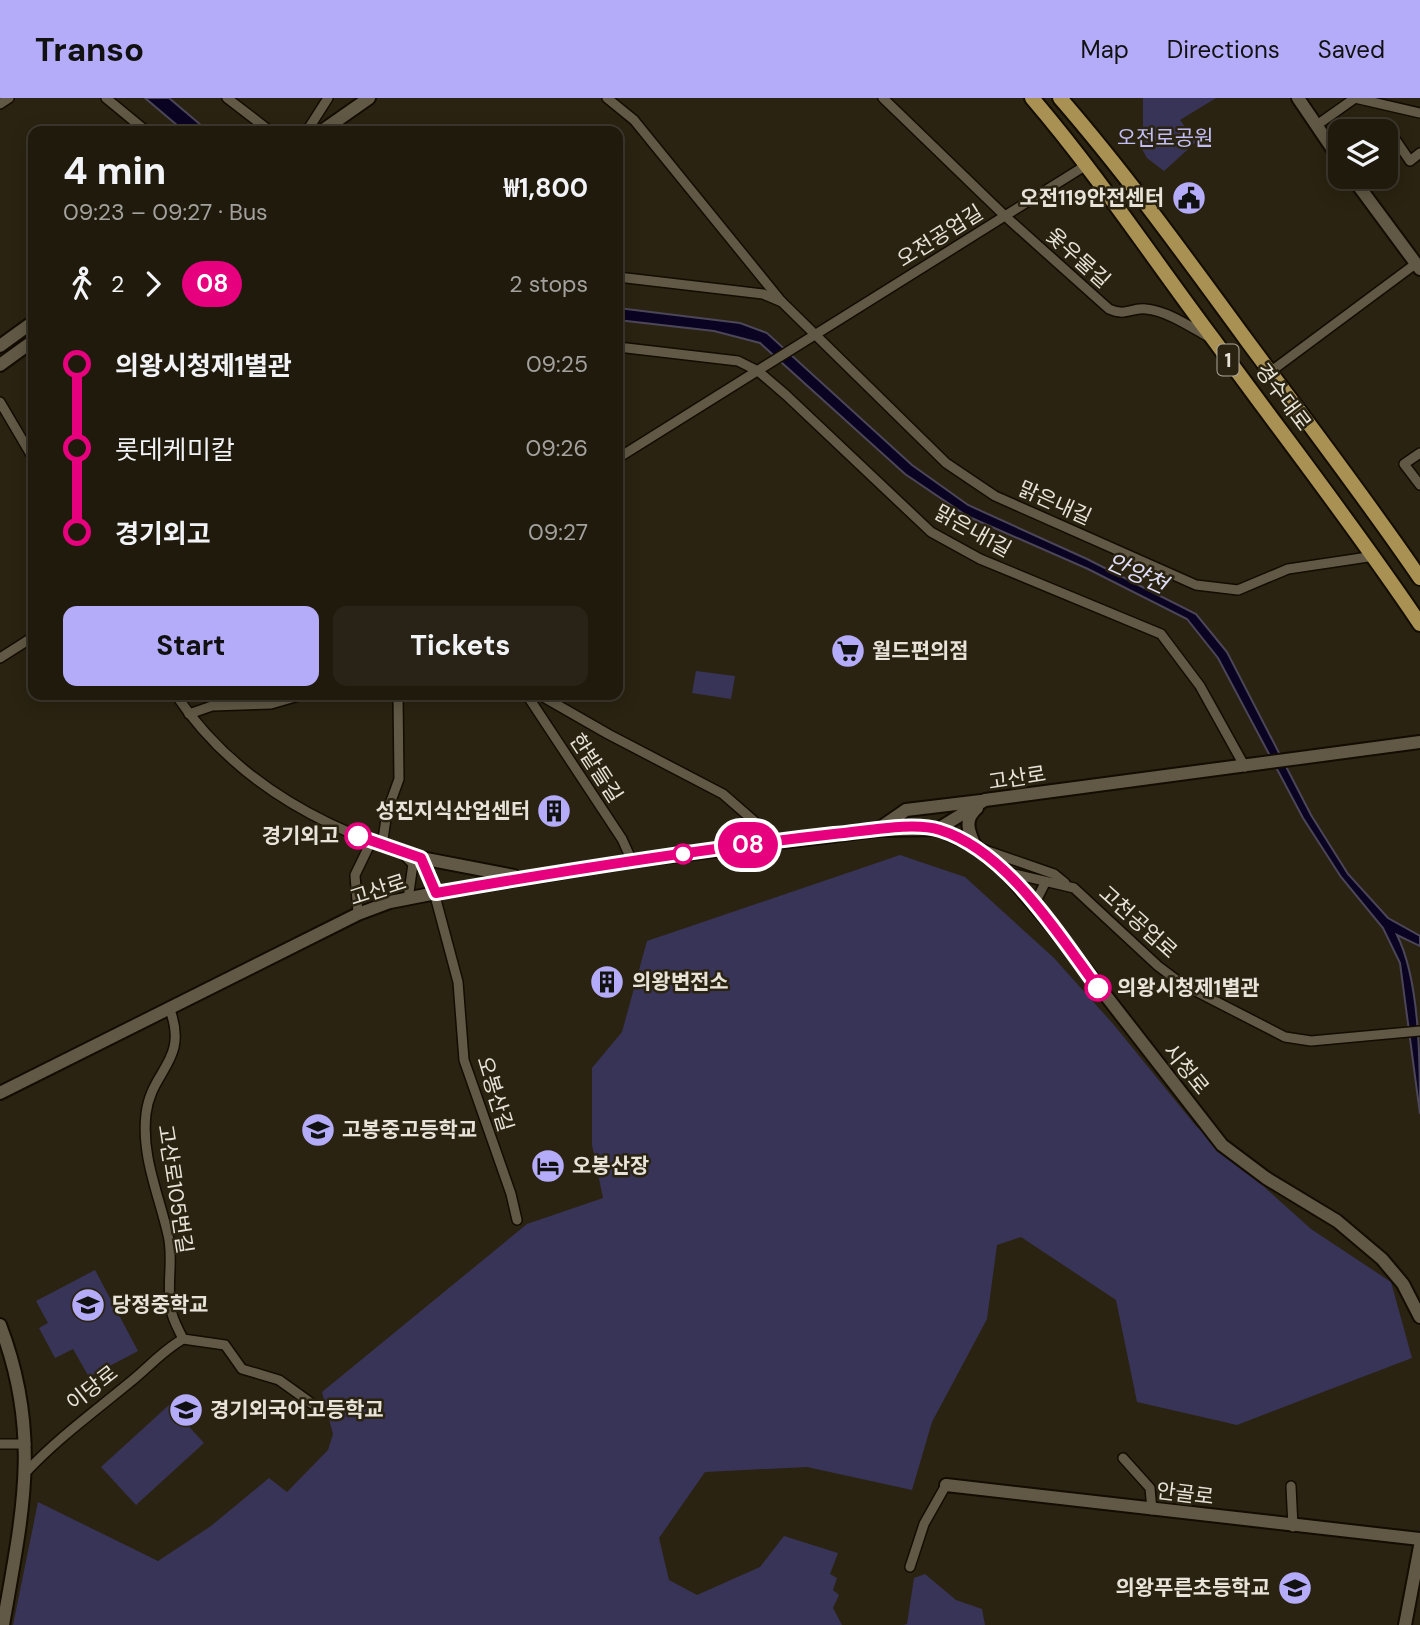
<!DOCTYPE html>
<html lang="en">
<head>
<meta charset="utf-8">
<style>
	:root { --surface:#201a0d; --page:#282316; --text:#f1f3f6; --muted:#a2a19d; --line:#3d382e; --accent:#b4acf9 }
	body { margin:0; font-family:"DM Sans","Noto Sans KR",sans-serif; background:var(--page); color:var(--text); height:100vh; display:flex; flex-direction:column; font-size:26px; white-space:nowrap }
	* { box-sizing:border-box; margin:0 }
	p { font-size:23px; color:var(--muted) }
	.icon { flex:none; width:38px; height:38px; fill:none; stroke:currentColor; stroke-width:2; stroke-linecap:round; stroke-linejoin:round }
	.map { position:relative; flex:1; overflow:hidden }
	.drawer { position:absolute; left:28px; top:28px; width:595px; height:574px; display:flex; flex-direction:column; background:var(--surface); border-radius:14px; box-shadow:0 4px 18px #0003,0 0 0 2px var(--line) }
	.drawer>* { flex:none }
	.badge { padding:0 14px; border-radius:23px; font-size:24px; line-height:46px }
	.controls { position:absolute; left:1328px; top:21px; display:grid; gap:14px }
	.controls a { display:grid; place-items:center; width:70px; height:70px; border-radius:14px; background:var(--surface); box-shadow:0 4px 18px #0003,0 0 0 2px var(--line); font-size:35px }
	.map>.badge { position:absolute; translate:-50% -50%; box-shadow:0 0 0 4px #fff }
	.legs { display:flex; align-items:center; gap:10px; height:77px; padding:0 35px; font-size:23px }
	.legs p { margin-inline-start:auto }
	.headline { display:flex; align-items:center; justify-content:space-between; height:119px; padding:0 35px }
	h1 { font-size:38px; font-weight:700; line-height:52px }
	.cta { display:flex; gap:14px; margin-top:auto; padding:14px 35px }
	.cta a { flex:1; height:80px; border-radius:14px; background:var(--accent); color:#111; font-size:28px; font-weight:700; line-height:80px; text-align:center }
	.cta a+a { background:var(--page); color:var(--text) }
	ul { padding:0 35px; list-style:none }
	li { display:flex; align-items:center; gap:24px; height:84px; font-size:26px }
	li i { display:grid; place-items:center; width:10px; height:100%; margin:0 9px; background:currentColor }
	li i::after { content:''; width:18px; height:18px; margin:-9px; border:5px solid; border-radius:50%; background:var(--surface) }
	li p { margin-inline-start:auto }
	li:first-child i { background:linear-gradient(#0000 50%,currentColor 0) }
	li:last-child i { background:linear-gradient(currentColor 50%,#0000 0) }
	header { display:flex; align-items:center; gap:42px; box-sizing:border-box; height:98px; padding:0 35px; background:var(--accent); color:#111 }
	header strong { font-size:33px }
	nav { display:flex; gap:38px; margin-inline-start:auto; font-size:24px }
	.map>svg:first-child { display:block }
	.green { fill:#383457 }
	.water { fill:#0a0322; stroke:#4c4659; stroke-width:2 }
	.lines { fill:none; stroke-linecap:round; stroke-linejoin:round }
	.street-casing { stroke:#130c00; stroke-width:12 }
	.secondary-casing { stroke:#130c00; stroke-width:16 }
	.primary-casing { stroke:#130c00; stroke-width:18 }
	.street { stroke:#615945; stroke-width:9 }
	.secondary { stroke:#615945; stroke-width:12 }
	.primary { stroke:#a99154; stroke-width:14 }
	.line-1-casing { stroke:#fff; stroke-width:16 }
	.line-1 { stroke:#e6007e; stroke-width:10 }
	.stop-1-dot { fill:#fff; stroke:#e6007e; stroke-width:3.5 }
	.labels { text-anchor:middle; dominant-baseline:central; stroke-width:5; stroke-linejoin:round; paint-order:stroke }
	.shield { fill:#2a2311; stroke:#aea99c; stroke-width:2 }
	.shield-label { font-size:19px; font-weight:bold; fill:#e7e3d8 }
	.park-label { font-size:21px; fill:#c2bef5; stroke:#2a2311 }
	.poi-label { font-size:21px; font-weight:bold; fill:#e7e3d8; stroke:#2a2311; text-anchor:start }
	.street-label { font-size:21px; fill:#e7e3d8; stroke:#2a2311 }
	.stop-label { font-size:21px; font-weight:bold; fill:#e7e3d8; stroke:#2a2311; text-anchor:end }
	.water-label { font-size:23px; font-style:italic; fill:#dfddf9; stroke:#2a2311 }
</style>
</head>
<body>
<header>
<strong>Transo</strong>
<nav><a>Map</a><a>Directions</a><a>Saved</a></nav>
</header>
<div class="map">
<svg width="1420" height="1527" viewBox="0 0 1420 1527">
	<rect width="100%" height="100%" fill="#2a2311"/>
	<g class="green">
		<path d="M1143 0H1216L1180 22 1196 44 1164 73 1147 60 1139 46 1143 30Z"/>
		<path d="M696 573 735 578 731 601 692 595Z"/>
		<path d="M900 757 965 779 1054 860 1114 927 1196 1028 1311 1131 1391 1184 1412 1260 1237 1327 1137 1304 1116 1202 1021 1139 997 1147 987 1221 932 1324 912 1392 807 1369 705 1374 659 1440 669 1482 697 1497 760 1469 784 1438 838 1455 830 1476 837 1480 833 1492 839 1497 833 1510 842 1527H13L38 1404 158 1463 211 1428 269 1380 287 1394 328 1352 333 1336 322 1294 527 1126 603 1100 592 1047V970L622 934 647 843Z"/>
		<path d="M95 1172 138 1253 89 1279 73 1251 55 1260 39 1230 48 1225 36 1203Z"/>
		<path d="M169 1307 204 1345 136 1407 101 1369Z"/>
		<path d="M925 1476 956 1502 982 1511 985 1527H903L907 1526 914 1480Z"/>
	</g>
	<g class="water">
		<path d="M145 0H169L208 33H184Z"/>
		<path d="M618 210 740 225 767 235 912 367 968 407 1087 461 1196 516 1227 554 1311 717 1348 776 1388 820 1420 838V848L1397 837C1420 883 1420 964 1420 1016L1400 865 1383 830 1341 779 1303 720 1218 560 1187 521 1088 471 967 418 905 376 760 245 714 233 618 222Z"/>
	</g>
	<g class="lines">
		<g class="street-casing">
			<g id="street">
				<path d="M106 0 146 33"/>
				<path d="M227 0 270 33"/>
				<path d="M607 0 634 22 781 203"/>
				<path d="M883 0 1005 118 1109 211C1127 219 1131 209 1146 211 1167 213 1189 228 1207 238"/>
				<path d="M1355 0 1420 15"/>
				<path d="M0 6 9 0"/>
				<path d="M1317 27 1355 0"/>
				<path d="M1386 28 1410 63 1420 55"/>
				<path d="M307 33 328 0"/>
				<path d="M618 179 763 196 782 204 946 365 995 398 1196 487 1238 492 1288 471 1375 458"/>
				<path d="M618 249 738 263 758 273 786 297 931 434 980 461 1161 536 1200 588 1245 669"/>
				<path d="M1270 274 1414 167"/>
				<path d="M0 304 33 360"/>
				<path d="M1420 355 1404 366 1420 387"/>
				<path d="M618 360 1088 66"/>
				<path d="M0 560 33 539"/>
				<path d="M176 597C233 682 324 732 421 760L427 768 458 884 464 962 511 1096 517 1122"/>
				<path d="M527 597 622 741 632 763"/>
				<path d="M540 597 608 636 723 696 777 743"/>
				<path d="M189 616 212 608 271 606 302 597"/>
				<path d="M382 748 387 714 399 681 398 597"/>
				<path d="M982 751 1054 776 1065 785"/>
				<path d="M403 756 413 766 408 801"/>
				<path d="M1006 774 1074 790 1158 868 1182 886 1285 939 1311 943 1420 933"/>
				<path d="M1040 813 1037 801 1045 785"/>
				<path d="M358 816 355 777 371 744"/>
				<path d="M170 912C189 963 151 972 146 1016 141 1058 159 1097 168 1137 174 1161 166 1187 171 1211 172 1221 179 1232 183 1241L225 1247 242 1271 279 1282 325 1315"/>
				<path d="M0 1346H26"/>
				<path d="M1123 1360 1150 1390 1152 1412"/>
				<path d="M27 1373C58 1340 94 1314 129 1285 148 1270 162 1253 183 1241"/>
				<path d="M1291 1388 1293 1429"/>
				<path d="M910 1469 924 1426 946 1387"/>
			</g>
		</g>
		<g class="secondary-casing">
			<g id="secondary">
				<path d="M1298 0 1340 62"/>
				<path d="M322 33 369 0"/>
				<path d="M1352 79 1420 171"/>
				<path d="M0 248 33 224"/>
				<path d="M0 267 33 243"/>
				<path d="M938 731 975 748 1006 774 1051 827 1222 1047 1266 1080 1337 1123 1382 1161 1403 1186 1420 1219"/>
				<path d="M877 732 906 712 981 703"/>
				<path d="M975 748C969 734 963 722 977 710"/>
				<path d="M421 760 514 778"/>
				<path d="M0 995 358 816 390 804 436 795 632 763 877 732 938 731 985 702 1420 644"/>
				<path d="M0 1227C42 1336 22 1417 3 1527"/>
				<path d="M946 1387 1420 1441"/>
				<path d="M1405 1527 1420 1448"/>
			</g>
		</g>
		<g class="primary-casing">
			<g id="primary">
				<path d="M1032 0C1098 77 1153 161 1214 242 1283 337 1355 429 1420 526"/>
				<path d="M1060 0C1126 76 1185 158 1245 240 1304 320 1364 398 1420 480"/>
			</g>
		</g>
		<use href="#street" class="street"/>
		<use href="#secondary" class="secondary"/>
		<use href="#primary" class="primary"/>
	</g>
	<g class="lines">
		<g class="line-1-casing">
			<path id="line-1" d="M358 738 421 760 436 795C568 772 701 751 834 736 862 734 913 723 940 732 1007 753 1058 836 1098 890"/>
		</g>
		<use href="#line-1" class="line-1"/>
	</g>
	<defs>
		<g id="civic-disc" transform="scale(1.75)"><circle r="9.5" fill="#b4acf9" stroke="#2a2311"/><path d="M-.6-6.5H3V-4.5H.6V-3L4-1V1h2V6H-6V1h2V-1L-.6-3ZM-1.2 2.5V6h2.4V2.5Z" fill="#111"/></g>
		<g id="supermarket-disc" transform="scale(1.75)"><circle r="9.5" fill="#b4acf9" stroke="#2a2311"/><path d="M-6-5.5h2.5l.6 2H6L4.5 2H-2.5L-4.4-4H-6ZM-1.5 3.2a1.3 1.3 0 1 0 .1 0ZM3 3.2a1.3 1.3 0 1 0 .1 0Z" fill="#111"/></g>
		<g id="building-disc" transform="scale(1.75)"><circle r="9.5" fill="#b4acf9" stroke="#2a2311"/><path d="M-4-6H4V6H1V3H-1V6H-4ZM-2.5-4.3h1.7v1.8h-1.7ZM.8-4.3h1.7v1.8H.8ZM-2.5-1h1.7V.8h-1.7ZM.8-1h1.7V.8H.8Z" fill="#111"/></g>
		<g id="school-disc" transform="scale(1.75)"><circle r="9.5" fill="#b4acf9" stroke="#2a2311"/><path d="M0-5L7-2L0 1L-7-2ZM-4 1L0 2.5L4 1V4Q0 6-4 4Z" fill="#111"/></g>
		<g id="hotel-disc" transform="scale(1.75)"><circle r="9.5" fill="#b4acf9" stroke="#2a2311"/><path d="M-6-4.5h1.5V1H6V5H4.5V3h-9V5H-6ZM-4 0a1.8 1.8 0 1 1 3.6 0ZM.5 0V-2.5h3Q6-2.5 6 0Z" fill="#111"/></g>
	</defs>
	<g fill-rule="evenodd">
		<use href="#civic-disc" x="1189" y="100"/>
		<use href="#supermarket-disc" x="848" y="553"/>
		<use href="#building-disc" x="554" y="713"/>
		<use href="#building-disc" x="607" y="884"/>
		<use href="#school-disc" x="318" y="1032"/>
		<use href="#hotel-disc" x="548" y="1068"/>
		<use href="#school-disc" x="88" y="1207"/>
		<use href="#school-disc" x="186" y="1312"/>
		<use href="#school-disc" x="1295" y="1490"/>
	</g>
	<g class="stop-1-dot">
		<circle cx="358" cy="738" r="12"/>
		<circle cx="683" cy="756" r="9"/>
		<circle cx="1098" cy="890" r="12"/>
	</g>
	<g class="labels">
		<rect class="shield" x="1217.5" y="246.5" width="21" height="31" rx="5"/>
		<g class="shield-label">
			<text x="1228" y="262">1</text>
		</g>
		<g class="park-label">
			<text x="1165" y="40">오전로공원</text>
		</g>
		<g class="poi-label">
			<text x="1164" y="100" text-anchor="end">오전119안전센터</text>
			<text x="872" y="553">월드편의점</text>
			<text x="530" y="713" text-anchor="end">성진지식산업센터</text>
			<text x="632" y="884">의왕변전소</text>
			<text x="342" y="1032">고봉중고등학교</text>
			<text x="572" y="1068">오봉산장</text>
			<text x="112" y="1207">당정중학교</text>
			<text x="210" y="1312">경기외국어고등학교</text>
			<text x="1270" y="1490" text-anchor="end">의왕푸른초등학교</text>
		</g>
		<g class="street-label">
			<text transform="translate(940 138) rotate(-32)">오전공업길</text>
			<text transform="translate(1078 160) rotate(42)">옻우물길</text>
			<text transform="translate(1283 299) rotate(53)">경수대로</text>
			<text transform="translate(1055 405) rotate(24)">맑은내길</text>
			<text transform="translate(973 433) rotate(29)">맑은내1길</text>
			<text transform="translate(596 670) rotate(57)">한밭들길</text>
			<text transform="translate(1017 680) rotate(-9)">고산로</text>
			<text transform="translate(378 792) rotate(-18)">고산로</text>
			<text transform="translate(1138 824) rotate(42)">고천공업로</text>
			<text transform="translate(1186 971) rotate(51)">시청로</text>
			<text transform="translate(495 996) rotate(73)">오봉산길</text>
			<text transform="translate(175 1091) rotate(81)">고산로105번길</text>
			<text transform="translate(92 1290) rotate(-38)">이당로</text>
			<text transform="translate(1185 1396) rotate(7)">안골로</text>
		</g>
		<g class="stop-label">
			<text x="339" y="738">경기외고</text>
			<text x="1117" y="890" text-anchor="start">의왕시청제1별관</text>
		</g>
		<g class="water-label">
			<text transform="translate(1137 475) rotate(25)">안양천</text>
		</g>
	</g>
</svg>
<div class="controls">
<a><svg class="icon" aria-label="layers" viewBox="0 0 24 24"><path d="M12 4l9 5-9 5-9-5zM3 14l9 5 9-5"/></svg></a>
</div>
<b class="badge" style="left:748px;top:747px;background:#e6007e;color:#fff">08</b>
<section class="drawer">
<div class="headline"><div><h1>4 min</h1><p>09:23 – 09:27 · Bus</p></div><b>₩1,800</b></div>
<div class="legs"><svg class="icon" aria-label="walk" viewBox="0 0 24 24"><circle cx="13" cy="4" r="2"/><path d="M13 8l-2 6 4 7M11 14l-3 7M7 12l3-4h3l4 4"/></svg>2<svg class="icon" aria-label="forward" viewBox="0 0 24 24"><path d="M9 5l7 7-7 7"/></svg><b class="badge" style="background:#e6007e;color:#fff">08</b><p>2 stops</p></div>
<ul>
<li><i style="color:#e6007e"></i><b>의왕시청제1별관</b><p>09:25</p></li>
<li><i style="color:#e6007e"></i><span>롯데케미칼</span><p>09:26</p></li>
<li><i style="color:#e6007e"></i><b>경기외고</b><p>09:27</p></li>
</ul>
<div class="cta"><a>Start</a><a>Tickets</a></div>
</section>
</div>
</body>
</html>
